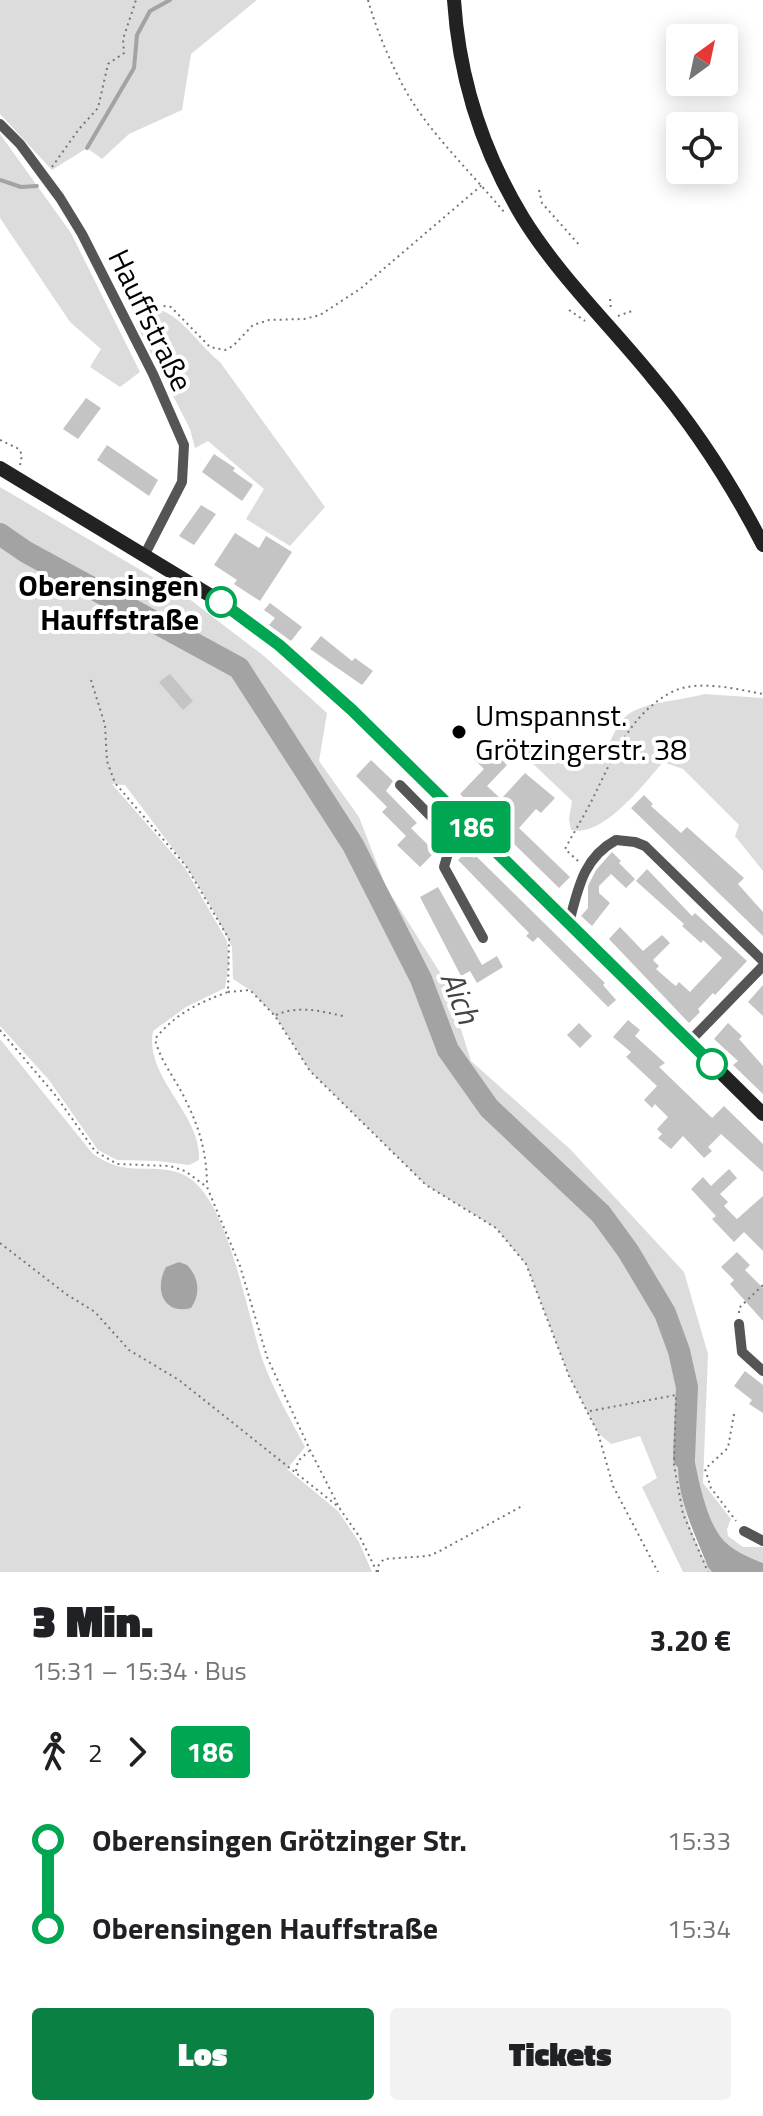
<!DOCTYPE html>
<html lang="de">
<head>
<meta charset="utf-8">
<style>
	:root { --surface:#fff; --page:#f2f2f2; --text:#202124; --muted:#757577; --accent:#0b8043 }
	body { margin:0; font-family:"Titillium Web",sans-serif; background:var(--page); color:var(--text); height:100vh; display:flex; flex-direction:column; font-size:30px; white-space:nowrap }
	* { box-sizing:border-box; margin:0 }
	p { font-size:26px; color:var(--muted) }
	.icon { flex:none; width:44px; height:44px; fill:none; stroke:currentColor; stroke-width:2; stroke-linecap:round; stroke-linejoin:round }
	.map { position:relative; height:1572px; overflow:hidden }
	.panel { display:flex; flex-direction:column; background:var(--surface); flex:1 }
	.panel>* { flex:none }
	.badge { padding:0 16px; border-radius:6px; font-size:28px; line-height:52px }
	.needle { width:52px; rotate:33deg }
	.buttons { position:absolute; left:666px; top:24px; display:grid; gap:16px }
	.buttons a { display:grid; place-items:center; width:72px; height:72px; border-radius:8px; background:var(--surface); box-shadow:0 4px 20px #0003; font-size:40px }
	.map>.badge { position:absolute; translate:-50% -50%; box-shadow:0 0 0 4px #fff }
	.legs { display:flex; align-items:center; gap:12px; height:88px; padding:0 32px; font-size:26px }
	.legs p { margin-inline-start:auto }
	.summary { display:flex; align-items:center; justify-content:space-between; height:136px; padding:0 32px }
	h1 { font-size:44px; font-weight:800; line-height:60px }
	.button { display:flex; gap:16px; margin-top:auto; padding:16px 32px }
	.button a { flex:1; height:92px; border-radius:8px; background:var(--accent); color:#fff; font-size:32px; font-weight:800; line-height:92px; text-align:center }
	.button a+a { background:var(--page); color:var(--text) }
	ul { padding:0 32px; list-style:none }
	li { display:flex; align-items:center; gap:28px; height:88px; font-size:30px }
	li i { display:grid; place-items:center; width:12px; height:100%; margin:0 10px; background:currentColor }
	li i::after { content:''; width:20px; height:20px; margin:-10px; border:6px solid; border-radius:50%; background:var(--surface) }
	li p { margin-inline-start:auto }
	li:first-child i { background:linear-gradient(#0000 50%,currentColor 0) }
	li:last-child i { background:linear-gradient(currentColor 50%,#0000 0) }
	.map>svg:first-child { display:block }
	.green { fill:#dcdcdc }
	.water { fill:#a3a3a3 }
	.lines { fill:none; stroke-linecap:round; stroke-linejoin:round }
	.stream { stroke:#a3a3a3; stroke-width:4 }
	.river { stroke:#a3a3a3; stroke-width:22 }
	.building { fill:#c4c4c4 }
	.path { stroke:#777; stroke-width:2; stroke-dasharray:2 4; stroke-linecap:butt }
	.minor { stroke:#555; stroke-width:10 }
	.secondary { stroke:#222; stroke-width:14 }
	.line-1-casing { stroke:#fff; stroke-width:18 }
	.line-1 { stroke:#00a651; stroke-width:12 }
	.stop-1-dot { fill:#fff; stroke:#00a651; stroke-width:4 }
	.poi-dot { fill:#000; stroke:#fff; stroke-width:3 }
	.labels { text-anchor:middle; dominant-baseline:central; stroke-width:8; stroke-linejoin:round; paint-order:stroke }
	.street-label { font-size:30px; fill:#000; stroke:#fff }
	.stop-label { font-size:30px; font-weight:bold; fill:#000; stroke:#fff; text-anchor:end }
	.poi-label { font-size:30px; fill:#000; stroke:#fff; text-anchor:start }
	.water-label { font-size:32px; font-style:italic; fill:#444; stroke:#fff }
</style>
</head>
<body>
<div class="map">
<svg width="763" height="1572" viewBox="0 0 763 1572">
	<rect width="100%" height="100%" fill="#fff"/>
	<g class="green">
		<path d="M0 0H257L191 54 182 110 129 134 102 159 87 148 52 170 0 114Z"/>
		<path d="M0 134 71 233 140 372 120 387 90 367 101 349 70 322 0 218Z"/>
		<path d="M161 310C184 319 200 346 220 362L325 507 290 546 246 519 264 489 208 441 195 448 190 429 136 324Z"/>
		<path d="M0 487 188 598 264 656 327 713 319 761 359 817 386 887 446 982 471 1061 570 1149 684 1272 708 1354 703 1483 731 1519 727 1529 728 1536 743 1547H763V1563C748 1557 730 1550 720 1536 703 1514 694 1459 690 1432L685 1431C682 1441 678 1452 678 1462 677 1493 694 1547 712 1572H683L642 1487 657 1478 640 1436 611 1444 598 1433 569 1376 526 1264 496 1228 426 1185 310 1071 275 1016 250 990 233 979 232 947 214 912 186 866 125 785 112 784 185 868 227 941 229 963 225 988 186 1007 153 1031C144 1078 202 1114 199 1160L189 1165 158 1161 117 1160 98 1150 49 1080 0 1026Z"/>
		<path d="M704 694 763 698V871L735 836 739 825 683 769 663 762C644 784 603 838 571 830L569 819 572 801 507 739 603 756C609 745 616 726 625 717 642 701 682 701 704 694Z"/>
		<path d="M0 1039 93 1154C129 1180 156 1160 186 1176 229 1199 247 1318 264 1364 275 1393 291 1420 305 1447L287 1469 338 1511 359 1542 372 1572H0Z"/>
	</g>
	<g class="water">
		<path d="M179 1262 187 1265C199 1277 201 1294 191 1308 163 1315 154 1289 166 1267Z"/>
		<path d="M684 1431H690C694 1459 703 1513 720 1536 730 1550 748 1557 763 1563V1572H712L708 1567C695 1534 677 1499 678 1463 678 1452 682 1441 684 1431Z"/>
	</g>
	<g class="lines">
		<g class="stream">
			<path d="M87 148 134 68 137 35 150 11 170 0"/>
			<path d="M0 180 21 187 37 186"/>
		</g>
		<path class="river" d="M0 534 26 552 239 668 353 845 421 979 448 1050 489 1108 601 1214 628 1251 665 1313 679 1351 687 1387 684 1458"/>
	</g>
	<g class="building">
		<path d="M86 398 101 408 78 439 63 429Z"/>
		<path d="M107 445 158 480 149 496 97 460Z"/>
		<path d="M214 454 235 468 233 471 253 485 242 501 202 472Z"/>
		<path d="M201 505 216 514 194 545 179 536Z"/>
		<path d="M235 533 259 548 266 536 292 552 260 601 234 584 237 580 214 565Z"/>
		<path d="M270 603 302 627 291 641 269 625 275 618 264 610Z"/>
		<path d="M321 636 352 661 355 658 373 671 362 685 310 649Z"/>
		<path d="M170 674 193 701 183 710 159 682Z"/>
		<path d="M487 745 507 765 487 786 501 799 525 773 555 798 541 813 536 809 519 828 570 877 559 888 512 842 509 845 498 835 503 830 476 805 474 808 460 794 484 769 474 759Z"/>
		<path d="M371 760 393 781 386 791 417 823 411 828 435 852 420 867 397 845 406 836 382 812 387 807 356 776Z"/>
		<path d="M644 795 653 804 651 806 681 833 687 827 744 878 738 884 763 912V936L631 808Z"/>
		<path d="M467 851 474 858 476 856 605 983 603 985 616 1000 608 1007 538 937 533 942 526 936 529 933 458 860Z"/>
		<path d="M612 852 621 861 619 863 635 879 626 888 611 874 599 886V893L610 903 592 926 581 916 588 908V886L596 870Z"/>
		<path d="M647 869 692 916 695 913 747 961 715 995 713 993 698 1009 700 1012 689 1023 609 939 620 927 643 951 662 935 670 943 653 960 659 966 656 969 672 983 676 986 679 982 690 992 722 958 703 940 701 943 682 926 684 924 636 881Z"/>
		<path d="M438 887 482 965 497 956 503 967 477 983 470 971 461 976 420 897Z"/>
		<path d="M763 985V1016L748 1002Z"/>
		<path d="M628 1020 640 1030 635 1036 665 1063 659 1067 712 1118 724 1106 763 1144V1172L721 1134 708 1147 712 1151 704 1158 683 1136 671 1149 658 1138 662 1134 657 1129 668 1117 655 1104 652 1108 644 1100 657 1086 626 1057 631 1052 613 1037Z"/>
		<path d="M579 1023 592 1036 580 1048 567 1035Z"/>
		<path d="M728 1023 742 1036 739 1039 763 1066V1094L733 1065 738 1061 714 1039Z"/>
		<path d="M729 1169 737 1178 720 1194 728 1202 724 1206 737 1219 763 1196V1251L744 1232 734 1242 712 1219 716 1216 691 1189 703 1177 711 1186Z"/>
		<path d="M737 1252 750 1265 745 1270 763 1288V1321L730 1284 734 1280 721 1267Z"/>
		<path d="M745 1371 763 1385V1413L749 1404 752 1400 734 1386Z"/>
	</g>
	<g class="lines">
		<g class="path">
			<path d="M368 0C376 29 389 59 403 86 428 132 471 172 504 212"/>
			<path d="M52 167 79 129 98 108 108 64 124 53 123 39 136 0"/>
			<path d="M539 190 542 203 581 247"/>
			<path d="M610 299 611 310"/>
			<path d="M569 310 585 321"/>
			<path d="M618 316 632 311"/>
			<path d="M137 317 157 305 171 307 210 347 225 350 233 346 253 325 269 320 304 319 320 315 360 289 482 185"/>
			<path d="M0 440 19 449 22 455 20 465"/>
			<path d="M91 680 105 725 107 761 115 783 186 866 229 939 228 992C198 1003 175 1014 155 1039 161 1063 176 1079 186 1101 200 1129 207 1155 207 1186"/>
			<path d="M578 861 565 849C574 832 584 816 592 800 612 760 629 714 672 692 697 679 736 689 763 694"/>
			<path d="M228 992 250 990 275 1016 310 1071 426 1185 496 1228 526 1264 569 1376 598 1433 613 1486 658 1572"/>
			<path d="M276 1015C298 1005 320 1011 343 1016"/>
			<path d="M0 1030 56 1096 95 1151 117 1164 170 1166 185 1171 207 1187 240 1266 267 1357 310 1450 340 1509 361 1539 377 1572"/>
			<path d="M0 1243 66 1294 95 1312 129 1350 179 1380 340 1508"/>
			<path d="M739 1313V1308L763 1285"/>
			<path d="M590 1411 676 1395 674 1465 683 1514 708 1572"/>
			<path d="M734 1414 728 1448 705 1469 711 1488 736 1521"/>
			<path d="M296 1471 298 1461 309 1451"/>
			<path d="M378 1572V1566L384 1559 428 1556 438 1552 524 1505"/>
		</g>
		<g class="minor">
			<path d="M0 124 20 144 60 198 82 234 153 374 184 445 182 482 145 554"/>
			<path d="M400 785 456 842 472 828"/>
			<path d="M456 842 449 850 444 867 483 938"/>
			<path d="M569 923C578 889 583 858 616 840L635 842 645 846 763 961"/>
			<path d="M689 1042 763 966"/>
			<path d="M739 1324 742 1352 763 1371"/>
			<path d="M744 1531 763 1541"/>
		</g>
		<g class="secondary">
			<path d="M454 0C459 77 483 152 523 218 559 276 610 325 653 378 696 429 732 485 763 545"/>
			<path d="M0 468 221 602 311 671 423 779 763 1114"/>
		</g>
	</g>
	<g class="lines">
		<g class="line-1-casing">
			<path id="line-1" d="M221 602 279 645 352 710 712 1064"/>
		</g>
		<use href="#line-1" class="line-1"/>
	</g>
	<g class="stop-1-dot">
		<circle cx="221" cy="602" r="14"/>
		<circle cx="712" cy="1064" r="14"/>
	</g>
	<circle class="poi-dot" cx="459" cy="732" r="8"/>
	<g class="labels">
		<g class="street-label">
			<text transform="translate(151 320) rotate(64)">Hauffstraße</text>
		</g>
		<g class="stop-label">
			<text x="199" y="585">Oberensingen<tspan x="199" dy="34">Hauffstraße</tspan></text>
		</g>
		<g class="poi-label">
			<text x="475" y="715">Umspannst.<tspan x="475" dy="34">Grötzingerstr. 38</tspan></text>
		</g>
		<g class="water-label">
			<text transform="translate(461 997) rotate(68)">Aich</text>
		</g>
	</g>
</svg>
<div class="buttons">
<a><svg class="needle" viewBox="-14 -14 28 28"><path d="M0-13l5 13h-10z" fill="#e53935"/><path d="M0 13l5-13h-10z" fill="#757577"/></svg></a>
<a><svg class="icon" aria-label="locate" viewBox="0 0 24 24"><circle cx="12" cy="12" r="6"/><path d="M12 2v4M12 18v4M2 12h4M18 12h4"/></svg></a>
</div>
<b class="badge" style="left:471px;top:827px;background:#00a651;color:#fff">186</b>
</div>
<section class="panel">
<div class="summary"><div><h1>3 Min.</h1><p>15:31 – 15:34 · Bus</p></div><b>3.20 €</b></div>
<div class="legs"><svg class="icon" aria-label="walk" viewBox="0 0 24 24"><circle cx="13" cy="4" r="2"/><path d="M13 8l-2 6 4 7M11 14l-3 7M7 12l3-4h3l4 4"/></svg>2<svg class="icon" aria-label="forward" viewBox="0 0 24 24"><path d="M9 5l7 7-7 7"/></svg><b class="badge" style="background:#00a651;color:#fff">186</b></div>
<ul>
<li><i style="color:#00a651"></i><b>Oberensingen Grötzinger Str.</b><p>15:33</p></li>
<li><i style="color:#00a651"></i><b>Oberensingen Hauffstraße</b><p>15:34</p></li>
</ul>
<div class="button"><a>Los</a><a>Tickets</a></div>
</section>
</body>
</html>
